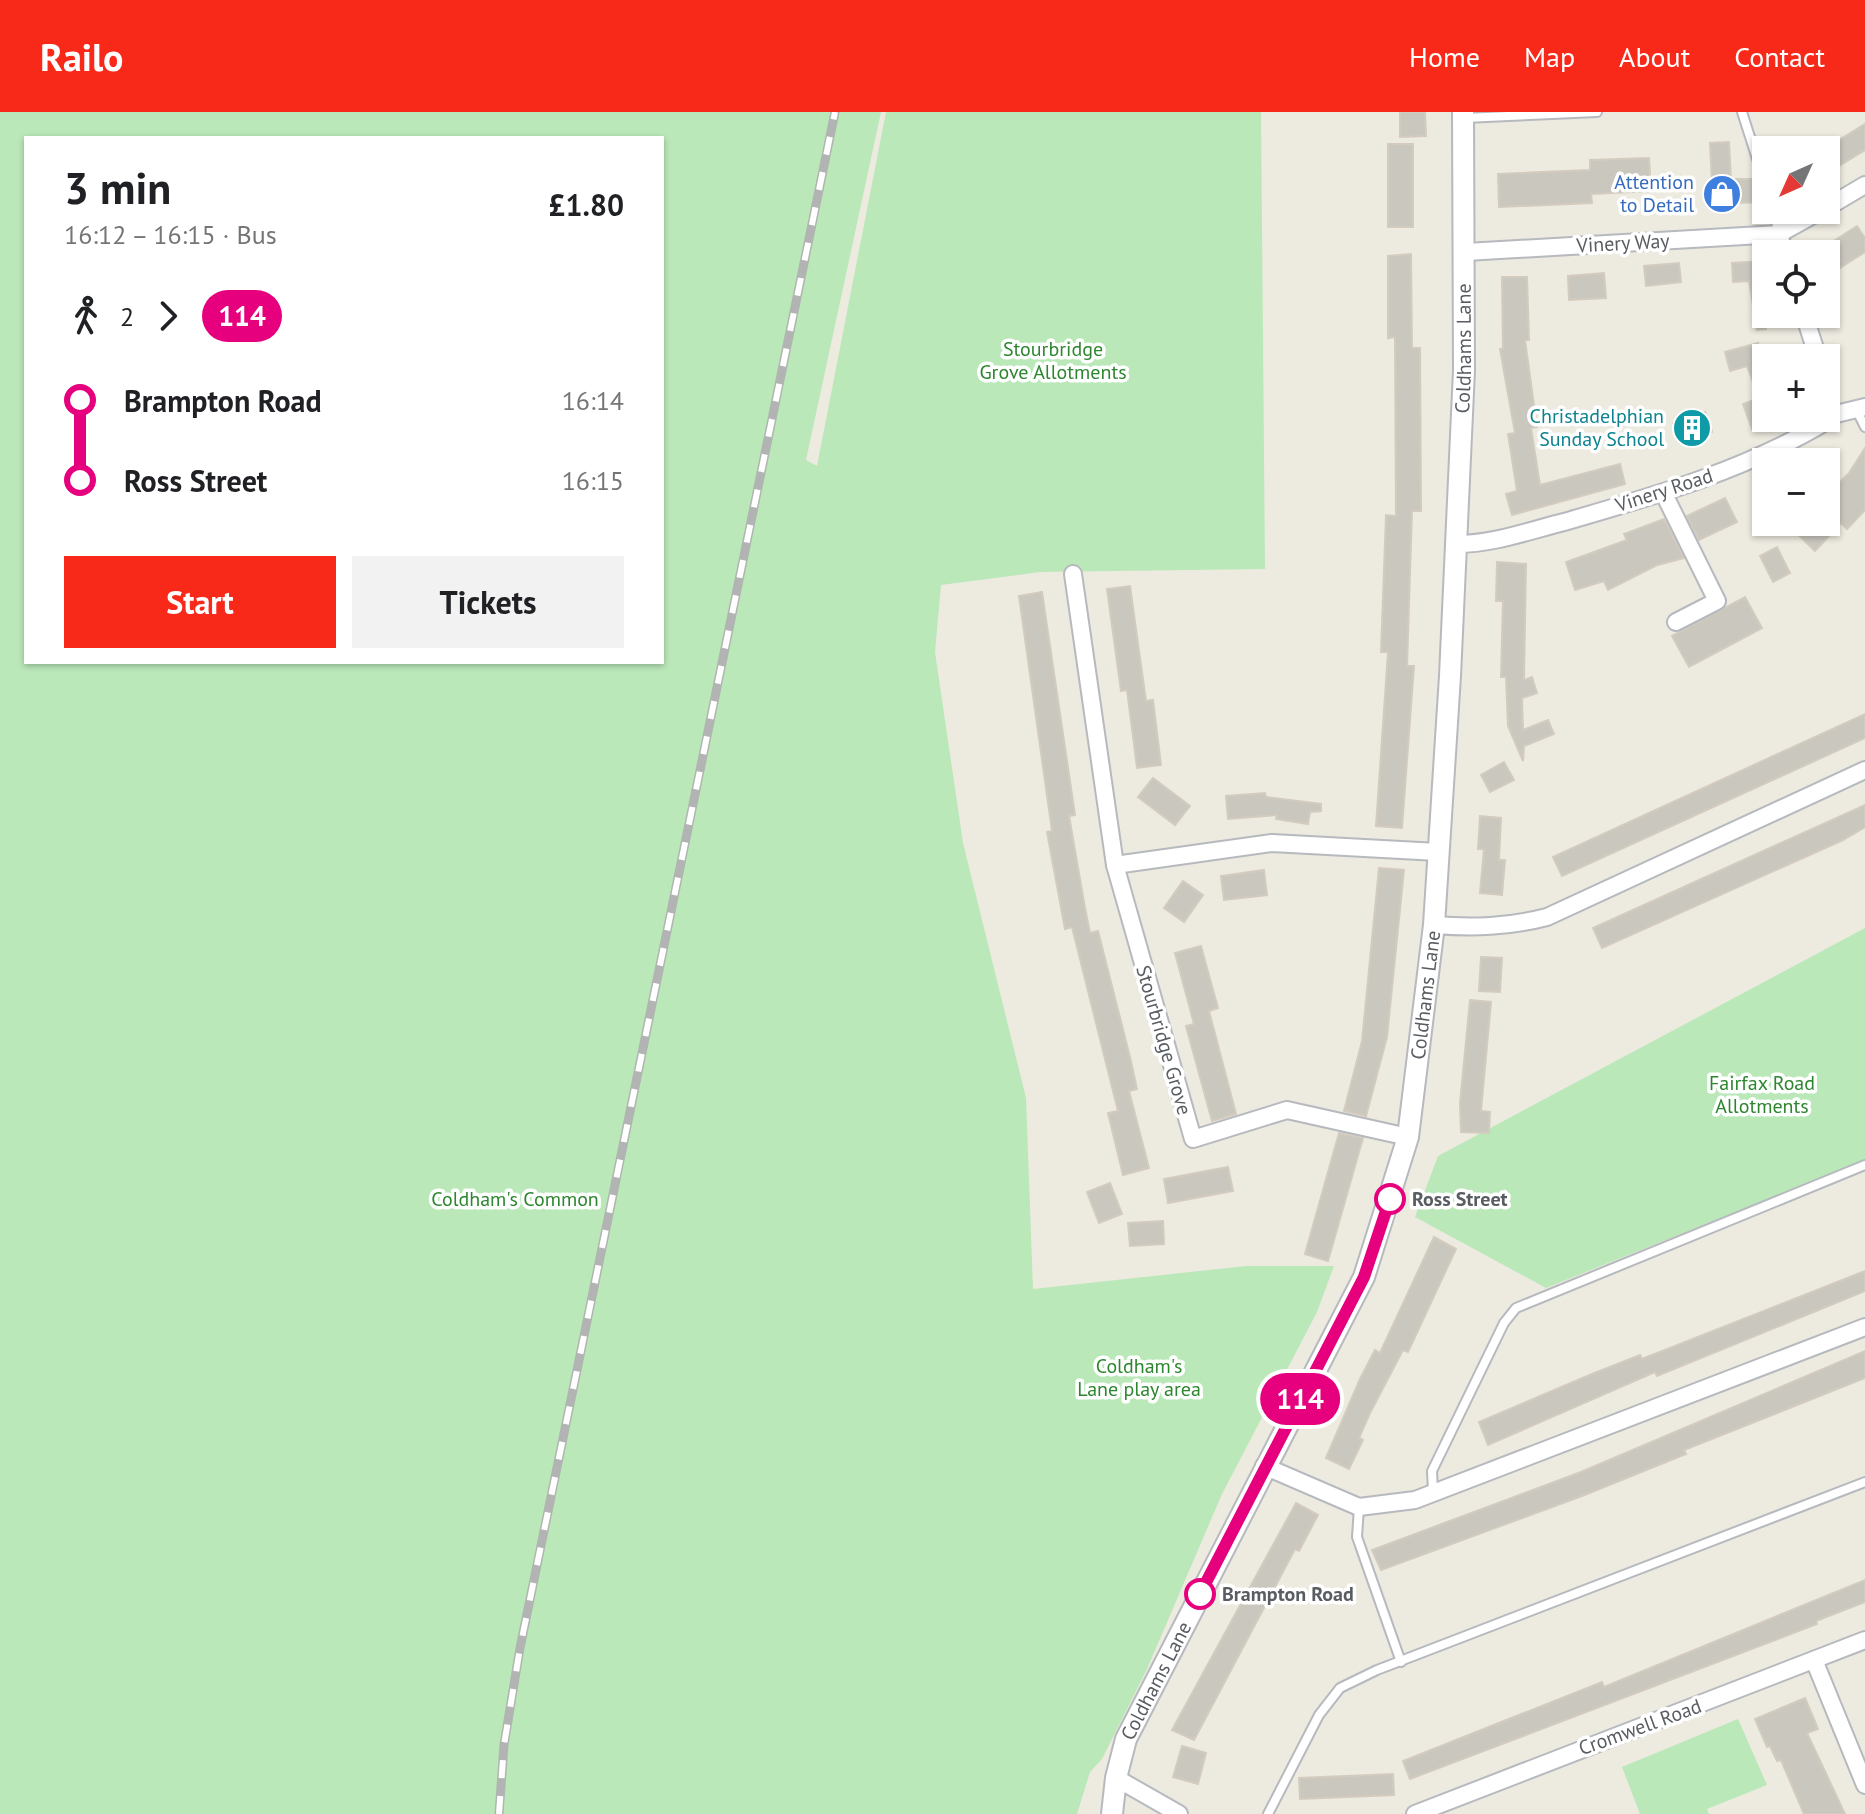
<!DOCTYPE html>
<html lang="en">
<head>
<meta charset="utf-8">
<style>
	:root { --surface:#fff; --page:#f2f2f2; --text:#202124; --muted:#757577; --accent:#f9291a }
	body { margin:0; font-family:"PT Sans",sans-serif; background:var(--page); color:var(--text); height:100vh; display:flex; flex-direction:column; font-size:30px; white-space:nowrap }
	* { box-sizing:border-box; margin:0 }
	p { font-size:26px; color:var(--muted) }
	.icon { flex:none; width:44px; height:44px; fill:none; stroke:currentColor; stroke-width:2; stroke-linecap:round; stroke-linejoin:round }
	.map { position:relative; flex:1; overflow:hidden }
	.side { position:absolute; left:24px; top:24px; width:640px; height:528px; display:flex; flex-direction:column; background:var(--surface); border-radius:0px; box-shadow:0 2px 6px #0004 }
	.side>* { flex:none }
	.badge { padding:0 16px; border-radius:26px; font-size:28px; line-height:52px }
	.needle { width:52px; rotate:225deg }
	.tools { position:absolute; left:1752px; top:24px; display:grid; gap:16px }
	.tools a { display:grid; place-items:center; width:88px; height:88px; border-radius:0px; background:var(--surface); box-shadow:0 2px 6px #0004; font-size:40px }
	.map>.badge { position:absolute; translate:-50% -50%; box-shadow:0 0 0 4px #fff }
	.legs { display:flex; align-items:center; gap:12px; height:88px; padding:0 40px; font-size:26px }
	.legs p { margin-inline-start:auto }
	.summary { display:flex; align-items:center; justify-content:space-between; height:136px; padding:0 40px }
	h1 { font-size:44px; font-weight:700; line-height:60px }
	.primary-button { display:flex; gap:16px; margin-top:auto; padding:16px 40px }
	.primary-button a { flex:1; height:92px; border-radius:0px; background:var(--accent); color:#fff; font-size:32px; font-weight:700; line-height:92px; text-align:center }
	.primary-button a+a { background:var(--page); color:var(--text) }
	ul { padding:0 40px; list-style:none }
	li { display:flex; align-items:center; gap:28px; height:80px; font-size:30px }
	li i { display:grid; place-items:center; width:12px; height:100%; margin:0 10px; background:currentColor }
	li i::after { content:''; width:20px; height:20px; margin:-10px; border:6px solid; border-radius:50%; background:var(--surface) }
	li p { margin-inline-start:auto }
	li:first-child i { background:linear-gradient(#0000 50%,currentColor 0) }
	li:last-child i { background:linear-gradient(currentColor 50%,#0000 0) }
	header { display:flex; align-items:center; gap:48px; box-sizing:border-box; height:112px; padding:0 40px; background:var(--accent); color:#fff }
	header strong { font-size:38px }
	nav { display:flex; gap:44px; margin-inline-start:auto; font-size:28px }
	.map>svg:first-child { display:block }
	.green { fill:#bae8b9; fill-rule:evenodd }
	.building { fill:#cac7bf; stroke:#d3ccbe; stroke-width:2 }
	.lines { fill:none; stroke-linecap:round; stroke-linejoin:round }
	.service-casing { stroke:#b6b9be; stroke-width:12 }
	.minor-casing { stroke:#b6b9be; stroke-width:20 }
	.tertiary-casing { stroke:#b6b9be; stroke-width:24 }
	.service { stroke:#fff; stroke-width:8 }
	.minor { stroke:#fff; stroke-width:16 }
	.tertiary { stroke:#fff; stroke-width:20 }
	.rail-casing { stroke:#b2b3b3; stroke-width:9 }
	.rail { stroke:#fff; stroke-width:6; stroke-dasharray:18; stroke-linecap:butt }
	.line-1-casing { stroke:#fff; stroke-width:18 }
	.line-1 { stroke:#e6007e; stroke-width:12 }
	.stop-1-dot { fill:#fff; stroke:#e6007e; stroke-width:4 }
	.labels { text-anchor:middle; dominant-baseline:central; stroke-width:7; stroke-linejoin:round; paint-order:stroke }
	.shop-label { font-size:20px; fill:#366cbe; stroke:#fff; text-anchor:end }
	.street-label { font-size:20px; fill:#595d62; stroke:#fff }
	.park-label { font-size:20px; fill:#2d862f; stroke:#fff }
	.culture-label { font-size:20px; fill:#0d838f; stroke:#fff; text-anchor:end }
	.stop-label { font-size:20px; font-weight:bold; fill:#595d62; stroke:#fff; text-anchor:start }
</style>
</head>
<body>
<header>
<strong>Railo</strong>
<nav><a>Home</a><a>Map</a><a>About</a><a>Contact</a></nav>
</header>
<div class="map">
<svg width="1865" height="1702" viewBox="0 0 1865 1702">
	<rect width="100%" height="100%" fill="#edeae0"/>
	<g class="green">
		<path d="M0 0H881L806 348 817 354 886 0H1261L1265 457 1040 460 941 473 935 540 963 731 1026 986 1033 1177 1246 1154H1334L1317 1200 1222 1382 1147 1557 1102 1647 1090 1660 1077 1702H0ZM26 26H662V550H26Z"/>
		<path d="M1865 816V1048L1546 1176 1415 1105 1438 1044Z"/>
		<path d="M1738 1607 1767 1673 1707 1697 1709 1702H1640L1622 1655Z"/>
	</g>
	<g class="building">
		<path d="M1400 0H1425L1426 24 1400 25Z"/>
		<path d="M1865 12V38L1826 62V36Z"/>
		<path d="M1729 30 1731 67H1756L1760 90 1713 92 1710 31Z"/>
		<rect x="1388" y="32" width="25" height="83"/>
		<path d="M1649 46 1651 79 1591 82 1592 91 1499 95 1498 62 1590 58V48Z"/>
		<path d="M1857 114 1865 126V140L1835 159 1821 137Z"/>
		<path d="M1411 142 1412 236H1420L1421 399H1412L1407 554H1414L1402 716 1376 714 1388 540H1381L1386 403 1396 404 1395 225 1388 226V144Z"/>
		<path d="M1766 149V217L1757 218 1749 169 1733 170 1732 151Z"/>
		<path d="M1679 151 1681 170 1646 174 1644 154Z"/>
		<path d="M1604 161 1606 186 1569 188 1568 164Z"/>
		<path d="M1502 165H1527L1529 228H1525L1537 315 1531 316 1540 373 1620 352 1625 372 1512 403 1506 382 1517 379 1508 322 1515 321 1500 237H1503Z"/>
		<path d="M1758 231 1760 240 1766 238V312L1752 317 1743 292 1759 286 1747 254 1730 259 1725 240Z"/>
		<path d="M1705 300 1712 320 1680 331 1673 311Z"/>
		<path d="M1865 336V398L1847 417 1841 411 1815 439 1785 410H1826V384L1849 361Z"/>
		<path d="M1725 386 1737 410 1699 428 1687 404Z"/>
		<path d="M1664 407 1684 446 1657 453 1608 478 1604 469 1575 478 1566 450 1627 428 1624 422Z"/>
		<path d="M1777 435 1790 461 1773 470 1760 444Z"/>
		<path d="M1497 450 1526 452 1524 568 1532 565 1537 581 1522 586 1523 618 1548 608 1554 622 1524 634 1523 649 1508 614 1506 565H1501L1503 489H1496Z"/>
		<path d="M1130 474 1146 589 1153 588 1161 653 1137 656 1127 578 1121 579 1107 477Z"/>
		<path d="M1042 480 1075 703 1069 704 1085 796 1090 821 1098 819 1130 945 1137 977 1129 979 1149 1056 1123 1063 1108 1001 1118 999 1072 815 1065 817 1047 720 1052 719 1019 484Z"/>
		<path d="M1745 485 1762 516 1689 555 1672 524Z"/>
		<path d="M1865 602V626L1562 764 1553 745Z"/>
		<path d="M1504 650 1514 668 1490 680 1481 663Z"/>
		<path d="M1153 666 1190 694 1175 713 1138 685Z"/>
		<path d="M1265 681 1266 685 1321 692V699L1310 700 1308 712 1276 707 1277 703 1228 707 1226 684Z"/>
		<path d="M1865 693V715L1843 728 1602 836 1593 816Z"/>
		<path d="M1480 704 1501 706 1499 748H1505L1502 783 1480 781 1484 737H1478Z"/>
		<path d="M1379 756 1404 758 1387 925 1366 1004 1344 999 1362 929Z"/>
		<path d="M1264 758 1267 783 1224 788 1221 764Z"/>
		<path d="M1183 769 1203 783 1184 810 1164 796Z"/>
		<path d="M1201 834 1218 896 1209 899 1236 1002 1212 1009 1186 914 1194 912 1175 841Z"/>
		<path d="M1481 845 1502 846 1500 880 1479 879Z"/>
		<path d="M1470 888 1491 890 1481 999 1490 1000 1489 1021 1461 1020 1460 991Z"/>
		<path d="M1339 1021 1363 1026 1328 1149 1305 1142Z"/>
		<path d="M1228 1055 1233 1079 1168 1091 1164 1067Z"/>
		<path d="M1110 1071 1122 1102 1099 1111 1087 1080Z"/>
		<path d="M1163 1109 1164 1132 1130 1134 1128 1111Z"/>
		<path d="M1434 1125 1456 1137 1408 1240 1403 1238 1370 1301 1359 1326 1363 1328 1349 1357 1326 1346 1360 1267 1375 1238 1380 1241Z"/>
		<path d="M1865 1159V1179L1657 1264 1655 1260 1488 1333 1479 1310 1592 1262 1640 1243 1642 1247Z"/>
		<path d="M1865 1239V1266L1684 1338 1686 1342 1582 1384 1381 1458 1372 1438 1581 1360Z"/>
		<path d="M1296 1391 1318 1403 1299 1439 1295 1437 1194 1628 1172 1618Z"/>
		<path d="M1865 1468V1490L1816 1509 1817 1512 1410 1667 1403 1649 1602 1570 1604 1575Z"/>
		<path d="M1805 1586 1818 1617 1807 1621 1845 1702H1804L1781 1648 1777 1649 1770 1634 1767 1635 1755 1607Z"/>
		<path d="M1182 1634 1206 1641 1198 1672 1173 1665Z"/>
		<path d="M1393 1662 1394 1683 1300 1687 1299 1666Z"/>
	</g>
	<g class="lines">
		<g class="service-casing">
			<g id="service">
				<path d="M1742 0 1766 75"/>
				<path d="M1464 6 1597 0"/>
				<path d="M1773 98 1779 122"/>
				<path d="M1856 297 1865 315"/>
				<path d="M1433 1380 1432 1359 1504 1211 1516 1196 1865 1053"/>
				<path d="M1359 1395 1357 1425 1401 1550"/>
				<path d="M1268 1702 1319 1603 1340 1576 1377 1558 1865 1370"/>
			</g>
		</g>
		<g class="minor-casing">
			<g id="minor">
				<path d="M1826 96 1865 73"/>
				<path d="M1779 122 1785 142"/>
				<path d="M1466 140 1779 122 1822 98"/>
				<path d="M1804 202 1818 246"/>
				<path d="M1832 303 1865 295"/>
				<path d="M1664 382 1717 489 1676 510"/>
				<path d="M1456 432C1493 432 1528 419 1564 410 1654 384 1746 358 1827 309L1832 303 1826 273"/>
				<path d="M1073 462 1115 753 1193 1027 1287 998 1408 1025"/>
				<path d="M1115 753 1272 731 1438 740"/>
				<path d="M1434 813C1473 816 1508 815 1547 805L1865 658"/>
				<path d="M1264 1354 1359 1395 1415 1388 1865 1215"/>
				<path d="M1814 1548 1865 1673"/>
				<path d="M1116 1666 1179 1702"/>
				<path d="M1415 1702 1865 1528"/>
			</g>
		</g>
		<g class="tertiary-casing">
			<g id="tertiary">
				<path id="s1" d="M1112 1702 1116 1666 1126 1627 1364 1165 1408 1025 1434 813 1450 564 1464 258 1463 0"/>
			</g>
		</g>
		<use href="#service" class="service"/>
		<use href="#minor" class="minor"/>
		<use href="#tertiary" class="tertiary"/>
		<g class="rail-casing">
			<path id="rail" d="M499 1702 504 1633 520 1536 835 0"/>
		</g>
		<use href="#rail" class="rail"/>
	</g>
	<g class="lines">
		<g class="line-1-casing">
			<path id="line-1" d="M1200 1482 1364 1165 1390 1087"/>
		</g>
		<use href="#line-1" class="line-1"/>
	</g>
	<defs>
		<g id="shop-disc" transform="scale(2)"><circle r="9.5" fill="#3f7fe0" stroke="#fff"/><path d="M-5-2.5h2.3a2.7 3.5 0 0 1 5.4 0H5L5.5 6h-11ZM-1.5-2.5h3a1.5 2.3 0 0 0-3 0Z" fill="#fff"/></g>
		<g id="building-disc" transform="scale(2)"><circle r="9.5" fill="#0f9aa8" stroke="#fff"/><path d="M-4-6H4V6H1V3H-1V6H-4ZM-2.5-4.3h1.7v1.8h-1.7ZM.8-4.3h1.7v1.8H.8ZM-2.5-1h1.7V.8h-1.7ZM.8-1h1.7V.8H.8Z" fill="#fff"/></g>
	</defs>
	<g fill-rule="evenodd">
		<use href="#shop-disc" x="1722" y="82"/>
		<use href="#building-disc" x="1692" y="316"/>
	</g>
	<g class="stop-1-dot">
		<circle cx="1390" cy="1087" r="14"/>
		<circle cx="1200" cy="1482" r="14"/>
	</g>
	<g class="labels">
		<g class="shop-label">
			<text x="1694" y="70">Attention<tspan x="1694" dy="23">to Detail</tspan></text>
		</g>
		<g class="street-label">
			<text transform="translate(1623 131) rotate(-3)">Vinery Way</text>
			<text stroke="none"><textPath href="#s1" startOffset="1534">Coldhams Lane</textPath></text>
			<text transform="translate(1664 378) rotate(-18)">Vinery Road</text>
			<text stroke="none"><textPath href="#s1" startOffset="886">Coldhams Lane</textPath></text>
			<text transform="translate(1164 928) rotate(74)">Stourbridge Grove</text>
			<text stroke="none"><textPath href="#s1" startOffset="142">Coldhams Lane</textPath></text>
			<text transform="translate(1640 1615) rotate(-20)">Cromwell Road</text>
		</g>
		<g class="park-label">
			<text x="1053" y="237">Stourbridge<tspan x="1053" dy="23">Grove Allotments</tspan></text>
			<text x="1762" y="971">Fairfax Road<tspan x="1762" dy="23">Allotments</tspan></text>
			<text x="515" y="1087">Coldham's Common</text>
			<text x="1139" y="1254">Coldham's<tspan x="1139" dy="23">Lane play area</tspan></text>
		</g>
		<g class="culture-label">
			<text x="1664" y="304">Christadelphian<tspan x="1664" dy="23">Sunday School</tspan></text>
		</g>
		<g class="stop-label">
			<text x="1412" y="1087">Ross Street</text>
			<text x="1222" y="1482">Brampton Road</text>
		</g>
	</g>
</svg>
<div class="tools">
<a><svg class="needle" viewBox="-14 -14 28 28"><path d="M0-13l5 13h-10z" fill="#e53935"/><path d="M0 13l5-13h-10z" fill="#757577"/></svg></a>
<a><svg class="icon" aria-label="locate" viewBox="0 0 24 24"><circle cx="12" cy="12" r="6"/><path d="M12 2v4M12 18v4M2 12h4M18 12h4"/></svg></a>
<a>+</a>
<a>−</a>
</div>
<b class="badge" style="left:1300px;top:1287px;background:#e6007e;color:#fff">114</b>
<section class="side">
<div class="summary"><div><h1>3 min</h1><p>16:12 – 16:15 · Bus</p></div><b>£1.80</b></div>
<div class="legs"><svg class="icon" aria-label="walk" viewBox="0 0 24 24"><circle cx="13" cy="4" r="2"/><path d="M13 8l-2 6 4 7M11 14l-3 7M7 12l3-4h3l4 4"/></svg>2<svg class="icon" aria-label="forward" viewBox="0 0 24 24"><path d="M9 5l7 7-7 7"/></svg><b class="badge" style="background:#e6007e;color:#fff">114</b></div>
<ul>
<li><i style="color:#e6007e"></i><b>Brampton Road</b><p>16:14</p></li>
<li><i style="color:#e6007e"></i><b>Ross Street</b><p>16:15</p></li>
</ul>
<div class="primary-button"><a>Start</a><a>Tickets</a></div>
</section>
</div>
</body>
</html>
